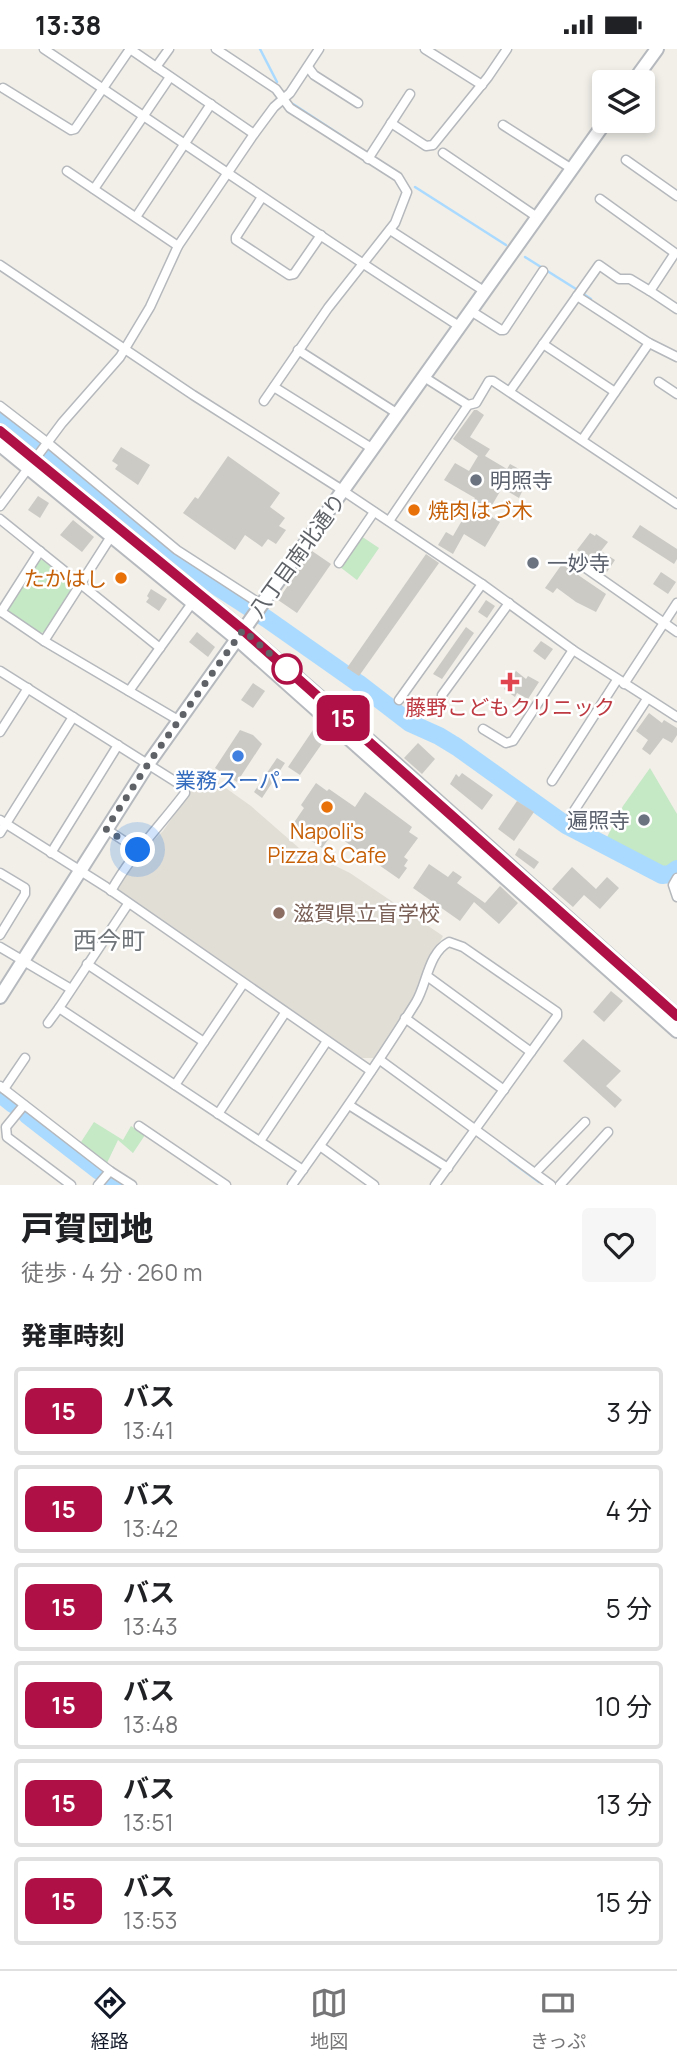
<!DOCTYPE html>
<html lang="ja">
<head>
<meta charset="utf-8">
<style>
	:root { --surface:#fff; --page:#f6f6f6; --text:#202124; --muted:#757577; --line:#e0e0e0; --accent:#111827 }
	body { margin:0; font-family:Manrope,"Noto Sans JP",sans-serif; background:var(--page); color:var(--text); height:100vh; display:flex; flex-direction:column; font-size:26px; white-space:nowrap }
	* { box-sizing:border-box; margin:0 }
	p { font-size:23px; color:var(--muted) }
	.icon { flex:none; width:38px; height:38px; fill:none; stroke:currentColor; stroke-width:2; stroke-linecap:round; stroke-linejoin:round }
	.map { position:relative; height:1136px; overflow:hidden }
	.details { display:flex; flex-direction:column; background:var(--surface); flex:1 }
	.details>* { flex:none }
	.badge { padding:0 14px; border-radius:10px; font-size:24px; line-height:46px }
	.fabs { position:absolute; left:592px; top:21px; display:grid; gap:14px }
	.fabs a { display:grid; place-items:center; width:63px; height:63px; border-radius:7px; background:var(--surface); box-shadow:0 4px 10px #0003; font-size:35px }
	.you { position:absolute; width:35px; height:35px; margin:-18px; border:5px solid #fff; border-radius:50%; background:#1a73e8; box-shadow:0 0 0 10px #1a73e833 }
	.map>.badge { position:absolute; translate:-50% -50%; box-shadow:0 0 0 4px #fff }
	h2 { padding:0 21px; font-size:26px; line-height:63px }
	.round { display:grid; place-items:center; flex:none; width:74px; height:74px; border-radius:7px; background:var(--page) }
	.headline { display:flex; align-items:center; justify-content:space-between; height:119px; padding:0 21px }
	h1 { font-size:33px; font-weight:800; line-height:52px }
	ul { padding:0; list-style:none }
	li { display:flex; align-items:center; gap:21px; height:88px; margin:0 14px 10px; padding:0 7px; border:4px solid var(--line); border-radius:7px }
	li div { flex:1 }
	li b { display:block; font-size:26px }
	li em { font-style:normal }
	li .badge { min-width:77px; font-weight:700; text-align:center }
	.status { display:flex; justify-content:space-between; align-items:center; height:49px; padding:0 35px; background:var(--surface); direction:ltr }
	.status svg { height:19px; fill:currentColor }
	.dock { display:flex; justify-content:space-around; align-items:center; height:98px; border-top:2px solid var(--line); background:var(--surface); font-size:19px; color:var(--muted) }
	.dock a { display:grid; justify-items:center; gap:4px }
	.dock .selected { color:var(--accent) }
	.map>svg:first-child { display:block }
	.education { fill:#e1ded6 }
	.green { fill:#c5e8c5 }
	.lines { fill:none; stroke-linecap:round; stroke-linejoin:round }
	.stream { stroke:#aadaff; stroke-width:2.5 }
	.river { stroke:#aadaff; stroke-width:18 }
	.building { fill:#cccac5 }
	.street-casing { stroke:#b5b8bc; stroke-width:11 }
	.secondary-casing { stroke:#b6babf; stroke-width:16 }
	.street { stroke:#fff; stroke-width:8 }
	.secondary { stroke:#fff; stroke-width:12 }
	.line-casing { stroke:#fff; stroke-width:16 }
	.line { stroke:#af1147; stroke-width:10 }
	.walk { stroke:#5f6368; stroke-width:7; stroke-dasharray:0 12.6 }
	.worship-dot { fill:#6b7280; stroke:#fff; stroke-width:2.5 }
	.food-dot { fill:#e8710a; stroke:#fff; stroke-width:2.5 }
	.stop-dot { fill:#fff; stroke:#af1147; stroke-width:3.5 }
	.health-dot { fill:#e0444e; stroke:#fff; stroke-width:2.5 }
	.shop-dot { fill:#3f7fe0; stroke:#fff; stroke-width:2.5 }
	.education-dot { fill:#8d6e63; stroke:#fff; stroke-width:2.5 }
	.labels { text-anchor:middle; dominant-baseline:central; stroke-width:5; stroke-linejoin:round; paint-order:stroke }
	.worship-label { font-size:21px; fill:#5b616d; stroke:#fff; text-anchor:start }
	.food-label { font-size:21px; fill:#c56008; stroke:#fff; text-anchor:start }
	.street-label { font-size:21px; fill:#5f6368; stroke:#fff }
	.health-label { font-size:21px; fill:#be3a42; stroke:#fff }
	.shop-label { font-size:21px; fill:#366cbe; stroke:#fff }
	.education-label { font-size:21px; fill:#785e54; stroke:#fff; text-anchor:start }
	.quarter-label { font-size:24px; fill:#70757a; stroke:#fff }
</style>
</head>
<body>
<div class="status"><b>13:38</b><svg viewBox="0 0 49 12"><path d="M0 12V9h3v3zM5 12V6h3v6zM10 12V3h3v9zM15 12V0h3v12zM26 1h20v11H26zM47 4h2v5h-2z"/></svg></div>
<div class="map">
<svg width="677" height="1136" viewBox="0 0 677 1136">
	<rect width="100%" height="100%" fill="#f1efe8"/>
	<path class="education" d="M200 729 216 732 251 757 299 799 350 824 443 887 423 924 414 947 375 1009H361L116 841 132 813 163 782Z"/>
	<g class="green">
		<path d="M361 487 379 499 357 531 340 518Z"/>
		<path d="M38 511H44L71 533 72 541 46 583 40 584 9 564V557Z"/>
		<path d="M650 719 677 765V815C674 821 672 823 664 823L604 794 623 757Z"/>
		<path d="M94 1073 123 1091 131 1077 145 1086 133 1104 118 1091 107 1114 81 1093Z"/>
	</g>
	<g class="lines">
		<g class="stream">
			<path d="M260 0 277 33"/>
			<path d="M293 55 345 89"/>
			<path d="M415 138 506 196"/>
			<path d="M525 208 576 240"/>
			<path d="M582 244 591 250"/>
			<path d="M509 1111 539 1133"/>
		</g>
		<g class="river">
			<path d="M0 366 185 517 267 570 358 634 410 674 439 687 457 698 566 776 662 826 670 825 677 820"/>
			<path d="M0 1045 13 1055"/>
			<path d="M27 1066 99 1122"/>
			<path d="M112 1132 119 1136"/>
		</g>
	</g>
	<g class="building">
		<path d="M474 361H477L484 366 470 388 490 400 485 407 507 420 510 415 530 426 519 449 502 439 487 465 500 473 485 498 464 485 453 505 438 496 446 483 453 487 475 449 444 431 455 414 469 422 478 407 453 390Z"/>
		<path d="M121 398 150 416 138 436 115 420 118 416 112 412Z"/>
		<path d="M228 407 280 444 270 458 285 469 279 477 286 481 276 495 268 490 262 498 245 486 235 501 183 464 195 448 198 450Z"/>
		<path d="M38 447 49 454 40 469 28 461Z"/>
		<path d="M73 471 94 488 82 503 60 486Z"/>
		<path d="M640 476 677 500V510L674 515 632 488Z"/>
		<path d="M590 484 595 487 596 485 608 493 601 502 615 511 607 523 577 501Z"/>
		<path d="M312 502 331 515 297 564 278 551Z"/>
		<path d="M426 505 439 514 359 627 347 619Z"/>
		<path d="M562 515 606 545 596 563 576 553 557 539 553 544 545 539Z"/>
		<path d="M661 523 676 533 668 545 653 535Z"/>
		<path d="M151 540 167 550 159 562 146 553 149 549 147 547Z"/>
		<path d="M486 551 495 557 487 569 478 563Z"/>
		<path d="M466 578 474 584 442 630 433 625Z"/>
		<path d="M197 583 215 598 208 608 189 593Z"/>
		<path d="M541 592 553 600 545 611 533 602Z"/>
		<path d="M516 622 526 630 528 627 539 633 528 650 517 644 515 648 504 640Z"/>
		<path d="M253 634 265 642 253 659 241 651Z"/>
		<path d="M649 664 662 674 664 671 677 679V686L672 694 663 689 650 706 642 700 648 691 636 682Z"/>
		<path d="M315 678 328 686 300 726 288 718Z"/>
		<path d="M240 681 253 686 262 695 237 733 215 719Z"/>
		<path d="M418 694 435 710 422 725 404 709Z"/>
		<path d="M277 709 285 714 262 749 254 743Z"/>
		<path d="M462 724 493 746 482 761 450 735 456 725 459 728Z"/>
		<path d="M316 734 327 742 329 740 355 758 365 743 412 778 409 783 418 789 404 808 408 811 404 817 407 819 399 830 333 784 322 799 291 778 304 759 301 756Z"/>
		<path d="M517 752 534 763 514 792 498 780Z"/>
		<path d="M519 799 539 813 534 820 515 806Z"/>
		<path d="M429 815 448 828 453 822 462 828 457 834 485 854 500 837 518 854 499 875 474 853 460 872 413 839Z"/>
		<path d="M572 818 596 840 607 828 619 839 600 860 584 846 573 858 552 840Z"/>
		<path d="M611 942 623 952 604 973 593 963Z"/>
		<path d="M583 990 621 1022 606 1037 622 1051 615 1059 563 1012Z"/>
	</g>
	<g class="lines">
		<g class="street-casing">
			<g id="street">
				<path d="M44 0C183 93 319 188 459 277"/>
				<path d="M130 0 254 85"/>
				<path d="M216 0 276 40 290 59 398 128 407 143 395 174 328 259 264 352"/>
				<path d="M425 0 482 36"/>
				<path d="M156 18 169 0"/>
				<path d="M308 18 314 26 358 54"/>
				<path d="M3 39 71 81 75 80 130 0"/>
				<path d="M391 74 426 97 433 96 488 28 507 0"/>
				<path d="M503 76 572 120"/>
				<path d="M443 104 537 168"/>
				<path d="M368 110 410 45"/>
				<path d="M626 111 677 147"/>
				<path d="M67 122 178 197"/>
				<path d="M94 140 170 28"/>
				<path d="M262 148 236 188V191L289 226 294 225 321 186"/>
				<path d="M600 150 675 204 650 242 677 260"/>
				<path d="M136 168 211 55"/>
				<path d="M390 181 484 242"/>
				<path d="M0 216 193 346 336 437 482 535 573 601 677 668"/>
				<path d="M577 247 649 294 677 308"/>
				<path d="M471 262 501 281H504L543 222"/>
				<path d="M543 295 615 343"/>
				<path d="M298 301 398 365"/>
				<path d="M424 328 468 356"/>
				<path d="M659 333 677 345"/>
				<path d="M274 338 373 400"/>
				<path d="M510 342 599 216 619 230H630L650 242"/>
				<path d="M0 357 48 394 177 501 262 556"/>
				<path d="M582 391 649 294"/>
				<path d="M0 457 62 374 120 308 150 258 178 197 254 85 274 58 290 44 319 0"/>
				<path d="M0 470 160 599"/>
				<path d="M389 472 468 356 476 354 489 332H493L677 455"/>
				<path d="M577 513 677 583"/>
				<path d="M339 514 374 463"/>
				<path d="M0 562 44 592 178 671"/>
				<path d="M1 563 40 502"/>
				<path d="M44 592 112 486"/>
				<path d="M0 622 184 738 185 744C160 777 131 806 111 842"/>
				<path d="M624 635 677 554"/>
				<path d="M129 642 195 550"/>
				<path d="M442 646 509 554"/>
				<path d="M399 651 482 535"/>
				<path d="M483 680 506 694 513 692 573 601"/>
				<path d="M0 683 28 639"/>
				<path d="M552 732 617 631"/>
				<path d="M572 765 647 650"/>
				<path d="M0 771 106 838 371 1022"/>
				<path d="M106 780 138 801"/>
				<path d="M0 784 73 668"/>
				<path d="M51 804 118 696"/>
				<path d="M0 824 25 839V845L0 886"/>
				<path d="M677 829 673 836 677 848"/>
				<path d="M128 855 59 959 303 1121"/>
				<path d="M0 898 71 940"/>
				<path d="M87 915 204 993"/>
				<path d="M427 927 531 1003"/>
				<path d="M405 969 504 1041"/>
				<path d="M48 974 59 959"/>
				<path d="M380 1011 551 1136"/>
				<path d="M175 1036 243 935"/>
				<path d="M0 1037 110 1122 132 1136"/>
				<path d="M4 1040 25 1009"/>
				<path d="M24 1056 6 1078 7 1088 71 1136"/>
				<path d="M349 1056 448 1119"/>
				<path d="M218 1065 285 964"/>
				<path d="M139 1077 226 1136"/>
				<path d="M260 1092 327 992"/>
				<path d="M320 1097 374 1136"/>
				<path d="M535 1124 585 1073"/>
				<path d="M98 1136 110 1122"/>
				<path d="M292 1136C335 1076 377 1016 416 953 427 935 428 904 449 893L463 898 557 963V967L435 1136"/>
				<path d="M560 1136 608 1083"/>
			</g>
		</g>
		<g class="secondary-casing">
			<g id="secondary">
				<path d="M633 33 657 0"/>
				<path d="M0 382 243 581 394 713 677 967"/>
				<path d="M0 396 237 590 677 982"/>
				<path d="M0 948 148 715 606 72"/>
			</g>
		</g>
		<use href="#street" class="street"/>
		<use href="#secondary" class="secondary"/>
	</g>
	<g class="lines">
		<g class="line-casing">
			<path id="line" d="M0 382 243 581 677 967"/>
		</g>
		<use href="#line" class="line"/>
		<path class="walk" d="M138 801 106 780 148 715 243 581 296 628 287 620"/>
	</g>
	<g class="worship-dot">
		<circle cx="476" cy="431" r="7"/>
		<circle cx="533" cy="514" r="7"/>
		<circle cx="644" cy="771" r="7"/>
	</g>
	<g class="food-dot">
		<circle cx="414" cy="461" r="7"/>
		<circle cx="121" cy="529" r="7"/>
		<circle cx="327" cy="758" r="7"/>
	</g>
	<circle class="stop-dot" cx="287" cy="620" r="14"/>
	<path class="health-dot" d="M506.5 622.5h7v7h7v7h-7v7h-7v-7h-7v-7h7z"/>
	<circle class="shop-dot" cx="238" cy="707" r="7"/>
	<circle class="education-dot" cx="279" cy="864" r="7"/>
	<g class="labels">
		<g class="worship-label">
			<text x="490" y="431">明照寺</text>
			<text x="547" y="514">一妙寺</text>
			<text x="630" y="771" text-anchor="end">遍照寺</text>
		</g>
		<g class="food-label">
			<text x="428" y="461">焼肉はづ木</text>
			<text x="107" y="529" text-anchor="end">たかはし</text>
			<text x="327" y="782" text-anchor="middle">Napoli's<tspan x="327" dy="24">Pizza &amp; Cafe</tspan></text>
		</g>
		<g class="street-label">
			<text transform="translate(297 506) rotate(-54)">八丁目南北通り</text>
		</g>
		<g class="health-label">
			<text x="510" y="658">藤野こどもクリニック</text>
		</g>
		<g class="shop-label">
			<text x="238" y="731">業務スーパー</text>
		</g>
		<g class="education-label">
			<text x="293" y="864">滋賀県立盲学校</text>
		</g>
		<g class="quarter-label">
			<text x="109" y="890">西今町</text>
		</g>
	</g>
</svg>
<div class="fabs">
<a><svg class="icon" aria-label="layers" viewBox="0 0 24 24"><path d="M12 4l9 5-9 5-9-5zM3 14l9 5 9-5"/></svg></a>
</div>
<div class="you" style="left:138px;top:801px"></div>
<b class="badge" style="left:343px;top:669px;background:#af1147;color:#fff">15</b>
</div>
<section class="details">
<div class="headline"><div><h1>戸賀団地</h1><p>徒歩 · 4 分 · 260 m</p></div><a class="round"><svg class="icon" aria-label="heart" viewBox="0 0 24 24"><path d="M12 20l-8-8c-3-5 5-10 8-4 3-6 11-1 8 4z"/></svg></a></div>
<h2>発車時刻</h2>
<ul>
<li><span class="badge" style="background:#af1147;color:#fff">15</span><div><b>バス</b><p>13:41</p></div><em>3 分</em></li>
<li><span class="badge" style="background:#af1147;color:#fff">15</span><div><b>バス</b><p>13:42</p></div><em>4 分</em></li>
<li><span class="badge" style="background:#af1147;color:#fff">15</span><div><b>バス</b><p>13:43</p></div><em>5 分</em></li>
<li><span class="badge" style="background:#af1147;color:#fff">15</span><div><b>バス</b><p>13:48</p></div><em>10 分</em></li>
<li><span class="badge" style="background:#af1147;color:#fff">15</span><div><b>バス</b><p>13:51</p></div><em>13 分</em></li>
<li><span class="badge" style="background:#af1147;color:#fff">15</span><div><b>バス</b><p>13:53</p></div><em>15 分</em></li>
</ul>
</section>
<nav class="dock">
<a class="selected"><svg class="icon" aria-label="directions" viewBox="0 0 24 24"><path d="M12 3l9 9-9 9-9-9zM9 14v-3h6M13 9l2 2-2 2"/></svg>経路</a>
<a><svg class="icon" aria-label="map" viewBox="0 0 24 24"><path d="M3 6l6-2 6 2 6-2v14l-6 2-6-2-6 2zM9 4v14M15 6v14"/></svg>地図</a>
<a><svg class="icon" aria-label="tickets" viewBox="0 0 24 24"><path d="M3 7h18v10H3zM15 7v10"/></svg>きっぷ</a>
</nav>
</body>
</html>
